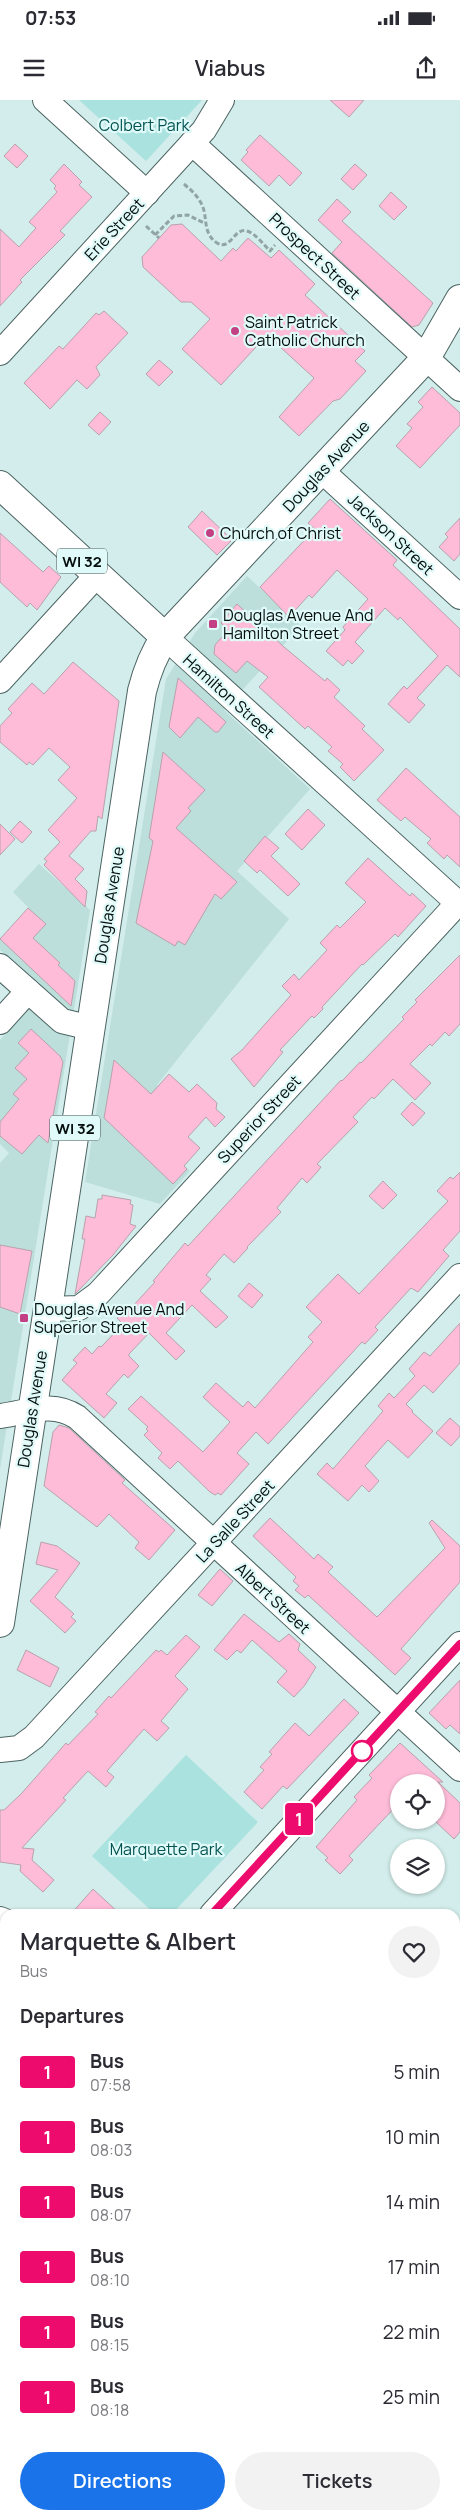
<!DOCTYPE html>
<html lang="en">
<head>
<meta charset="utf-8">
<style>
	:root { --surface:#fff; --page:#f2f2f3; --text:#2b2b33; --muted:#7c7c81; --accent:#1a73e8 }
	body { margin:0; font-family:Manrope,sans-serif; background:var(--page); color:var(--text); height:100vh; display:flex; flex-direction:column; font-size:19px; white-space:nowrap }
	* { box-sizing:border-box; margin:0 }
	p { font-size:16px; color:var(--muted) }
	.icon { flex:none; width:28px; height:28px; fill:none; stroke:currentColor; stroke-width:2; stroke-linecap:round; stroke-linejoin:round }
	.map { position:relative; flex:1; overflow:hidden }
	.drawer { position:absolute; left:0px; top:1809px; width:460px; height:611px; display:flex; flex-direction:column; background:var(--surface); border-radius:15px 15px 0 0; box-shadow:0 1px 4px #0004 }
	.drawer>* { flex:none }
	.badge { padding:0 10px; border-radius:4px; font-size:18px; line-height:32px }
	.tools { position:absolute; left:390px; top:1674px; display:grid; gap:10px }
	.tools a { display:grid; place-items:center; width:55px; height:55px; border-radius:50%; background:var(--surface); box-shadow:0 1px 4px #0004; font-size:25px }
	.map>.badge { position:absolute; translate:-50% -50%; box-shadow:0 0 0 2px #fff }
	h2 { padding:0 20px; font-size:19px; line-height:45px }
	.round { display:grid; place-items:center; flex:none; width:52px; height:52px; border-radius:26px; background:var(--page) }
	.overview { display:flex; align-items:center; justify-content:space-between; height:85px; padding:0 20px }
	h1 { font-size:24px; font-weight:600; line-height:38px }
	.primary-button { display:flex; gap:10px; margin-top:auto; padding:10px 20px }
	.primary-button a { flex:1; height:58px; border-radius:30px; background:var(--accent); color:#fff; font-size:20px; font-weight:600; line-height:58px; text-align:center }
	.primary-button a+a { background:var(--page); color:var(--text) }
	ul { padding:0; list-style:none }
	li { display:flex; align-items:center; gap:15px; height:65px; padding:0 20px }
	li div { flex:1 }
	li b { display:block; font-size:19px }
	li em { font-style:normal }
	li .badge { min-width:55px; font-weight:700; text-align:center }
	.status { display:flex; justify-content:space-between; align-items:center; height:35px; padding:0 25px; background:var(--surface); direction:ltr }
	.status svg { height:14px; fill:currentColor }
	header { display:flex; justify-content:space-between; align-items:center; height:65px; padding:0 20px; background:var(--surface); font-size:22px; font-weight:600 }
	.map>svg:first-child { display:block }
	.built { fill:#bcdfdc }
	.green { fill:#aae2df }
	.building { fill:#febcd8; stroke:#b8a2ab }
	.lines { fill:none; stroke-linecap:round; stroke-linejoin:round }
	.minor-casing { stroke:#4c6462; stroke-width:26 }
	.major-casing { stroke:#4c6462; stroke-width:30 }
	.path { stroke:#90a5a4; stroke-width:3; stroke-dasharray:5 2.5; stroke-linecap:butt }
	.minor { stroke:#fff; stroke-width:24 }
	.major { stroke:#fff; stroke-width:28 }
	.line-casing { stroke:#fff; stroke-width:11 }
	.line { stroke:#ed0b6d; stroke-width:8 }
	.poi-dot { fill:#c34085; stroke:#dffaf8; stroke-width:2 }
	.stop-dot { fill:#fff; stroke:#ed0b6d; stroke-width:2.5 }
	.labels { text-anchor:middle; dominant-baseline:central; stroke-width:4.5; stroke-linejoin:round; paint-order:stroke }
	.shield { fill:#dffaf8; stroke:#465454; stroke-width:1 }
	.shield-label { font-size:15px; font-weight:bold; fill:#050d0d }
	.park-label { font-size:16px; fill:#035351; stroke:#dffaf8 }
	.street-label { font-size:16px; fill:#050d0d; stroke:#dffaf8 }
	.poi-label { font-size:16px; fill:#050d0d; stroke:#dffaf8; text-anchor:start }
</style>
</head>
<body>
<div class="status"><b>07:53</b><svg viewBox="0 0 49 12"><path d="M0 12V9h3v3zM5 12V6h3v6zM10 12V3h3v9zM15 12V0h3v12zM26 1h20v11H26zM47 4h2v5h-2z"/></svg></div>
<header><svg class="icon" aria-label="menu" viewBox="0 0 24 24"><path d="M4 6h16M4 12h16M4 18h16"/></svg>Viabus<svg class="icon" aria-label="share" viewBox="0 0 24 24"><path d="M12 15V3M7 8l5-5 5 5M5 13v7h14v-7"/></svg></header>
<div class="map">
<svg width="460" height="2419" viewBox="0 0 460 2419">
	<rect width="100%" height="100%" fill="#d2edeb"/>
	<g class="built">
		<path d="M247 476 301 526 224 610 310 689 237 771 289 819 157 985 179 1006 152 1036 190 1071 160 1104 85 1082 166 579 195 533Z"/>
		<path d="M39 764 90 810 0 1369V1063L9 1053 0 1044V940L44 890 0 850V839L29 808 13 792Z"/>
		<path d="M0 2369 5 2374V2415H50L54 2419H0Z"/>
	</g>
	<g class="green">
		<path d="M79 0H202L146 61Z"/>
		<path d="M186 1655 258 1722 172 1814H155L92 1756Z"/>
	</g>
	<g class="building">
		<path d="M330 0H364L349 17Z"/>
		<path d="M260 35 302 73 290 86 279 75 269 86 241 60 248 52 246 50Z"/>
		<path d="M15 44 28 56 17 68 4 56Z"/>
		<path d="M64 64 82 82 79 85 92 97 60 131 65 135 20 180 22 182 0 206V129L19 147 36 128 29 122 57 92 54 88 56 86 50 80Z"/>
		<path d="M355 64 367 75 353 90 341 79Z"/>
		<path d="M391 92 407 107 394 120 379 106Z"/>
		<path d="M337 99 351 112 342 121 433 203 419 225 412 227 332 153 342 142 318 120Z"/>
		<path d="M182 124 221 161 233 148 236 151 248 138 271 158 279 150 315 184 305 195 365 251 355 261 366 271 340 299 333 301 299 336 279 317 314 278 267 235 221 285 182 249 210 219 191 202H181L143 167 142 157 171 125Z"/>
		<path d="M104 211 128 233 96 267 100 275 87 289 77 280 50 309 24 283 59 246 63 249 96 213 99 215Z"/>
		<path d="M159 260 173 272 159 286 146 274Z"/>
		<path d="M432 287 460 313V325L420 368 396 346 412 328 407 324 423 307 418 302Z"/>
		<path d="M100 312 111 322 99 335 88 325Z"/>
		<path d="M330 399 397 460 393 465 460 529V577L447 565 417 598 425 605 409 623 388 604 404 586 407 589 438 556 400 517 398 520 385 508 355 542 364 551 352 564 348 560 343 566 326 551 345 530 343 527 368 499 337 470 312 498 309 495 289 517 260 487 315 429 308 423Z"/>
		<path d="M202 411 232 440 217 455 188 427Z"/>
		<path d="M460 418V454L454 461 439 447 448 437 445 434Z"/>
		<path d="M0 433 43 472 49 466 61 477 37 510 30 503 27 507 0 482Z"/>
		<path d="M237 504 284 547 325 581 327 578 340 590 334 597 365 626 362 629 384 650 354 681 340 667 343 664 328 651 332 647 308 626 305 629 259 587 268 577 247 561 236 573 214 554 215 545 228 530 221 523Z"/>
		<path d="M73 562 119 601 102 719 98 716 96 731H91L69 756 84 769 75 779 87 791 85 807 44 765 47 761 44 759 60 742 48 730 77 698 58 680 70 667 49 648 33 665 29 662 27 665 0 642V626L12 613 8 609 32 583 44 594Z"/>
		<path d="M178 578 226 622 218 632H215L198 617 180 638 169 627Z"/>
		<path d="M163 652 205 690 188 708 191 711 176 728 237 782 221 799 215 794 185 845 178 841 175 846 136 823 153 741 149 738Z"/>
		<path d="M406 668 460 717V767L447 755 444 759 427 743 431 739 405 717 401 721 377 700Z"/>
		<path d="M308 709 325 725 302 750 285 734Z"/>
		<path d="M20 721 32 732 22 743 10 732Z"/>
		<path d="M0 724 15 739 0 755Z"/>
		<path d="M265 736 279 748 271 756 300 784 288 796 260 770 257 773 244 761Z"/>
		<path d="M368 758 410 796 412 793 426 806 398 837 395 834 363 865 362 864 322 907 323 909 314 918 312 916 280 950 283 952 254 987 231 959 242 950 291 895 282 886 294 874 299 880 327 850 320 843 337 825 340 828 366 802 345 783Z"/>
		<path d="M28 808 46 824 33 838 60 863 58 865 75 881 71 906 0 839Z"/>
		<path d="M460 855V924L449 936 445 932 432 946 430 944 410 964 431 983 415 1000 393 979 374 999 372 997 353 1017 358 1022 317 1064 321 1067 318 1071 307 1083 302 1078 277 1108 281 1112 247 1147 248 1148 234 1163 224 1154 206 1175 211 1179 200 1191 228 1217 216 1228 192 1205 166 1233 185 1251 176 1260 149 1233 129 1254V1256L139 1266 128 1278 124 1274 106 1294 117 1303 104 1318 62 1280 77 1263 73 1260 85 1247 92 1254 99 1246 101 1247 123 1224 117 1218 129 1205 131 1208 155 1182 153 1181 185 1143 188 1146 341 980 342 981 360 962 361 963 404 919 402 917 417 902 415 900Z"/>
		<path d="M31 929 60 956 63 962 48 1043 39 1035 22 1054 0 1036V1022L19 999 13 994 27 979 15 968 29 953 18 943Z"/>
		<path d="M114 960 151 994 169 974 189 992 197 984 217 1003 216 1009 225 1017 215 1027 206 1017 188 1037 200 1048 184 1066 187 1069 173 1084 104 1018Z"/>
		<path d="M412 1002 425 1013 413 1026 401 1014Z"/>
		<path d="M460 1072V1131L443 1150 449 1156 418 1192 411 1188 375 1227 378 1230 365 1244 362 1242 268 1344 256 1332 237 1353 249 1364 221 1395 218 1393 215 1395 210 1392 178 1361 170 1369 158 1358 162 1353 144 1335 148 1331 146 1329 148 1327 128 1309 141 1296 203 1352 230 1322 203 1297 216 1283 243 1307 248 1301 255 1308 313 1242 308 1237 322 1222 306 1207 338 1174 359 1194 448 1101 437 1091 450 1077 453 1079Z"/>
		<path d="M383 1081 397 1095 383 1109 369 1096Z"/>
		<path d="M102 1095 131 1100 130 1104 133 1105 130 1124 136 1126 113 1155 75 1194 85 1139H82L86 1116 95 1118 98 1099H102Z"/>
		<path d="M0 1145 32 1151 20 1214 0 1207Z"/>
		<path d="M249 1183 263 1195 252 1208 238 1196Z"/>
		<path d="M460 1223V1263L433 1293 424 1285 406 1304 413 1311 412 1312 433 1331 408 1358 388 1340 365 1366 379 1381 369 1392 362 1385 348 1401 317 1374 327 1363 333 1369 383 1311 378 1306 389 1293 394 1298 415 1276 409 1269 424 1252 430 1256Z"/>
		<path d="M450 1318 460 1327V1336L451 1346 436 1333Z"/>
		<path d="M59 1325 69 1328 125 1380 122 1383 175 1430 149 1460 135 1448 139 1442 109 1414 97 1427 44 1386 53 1332Z"/>
		<path d="M270 1418 314 1459 318 1454 333 1467 328 1472 377 1517 445 1448 429 1423 432 1420 460 1446V1482L401 1549 411 1558 395 1575 308 1495 305 1498 295 1490 299 1486 293 1481 296 1477 253 1436Z"/>
		<path d="M41 1442 57 1446 80 1463 55 1497 74 1514 71 1517 76 1521 65 1533 30 1501 58 1470 36 1464Z"/>
		<path d="M220 1469 233 1481 212 1506 198 1495Z"/>
		<path d="M244 1514 279 1542 289 1534 300 1544 298 1550 316 1567 305 1585 294 1597 277 1582 287 1571 252 1540 241 1553 237 1550 227 1560 214 1550Z"/>
		<path d="M186 1535 200 1547 175 1576 188 1589 161 1621 169 1628 157 1641 144 1629 107 1671 114 1677 106 1687 88 1671 63 1698 66 1700 22 1748 34 1749 32 1760 54 1780 43 1792 20 1771 21 1765 0 1762V1710H4L21 1694 66 1643 68 1645 98 1614 95 1612 109 1596 111 1598 156 1550 159 1552 161 1550 167 1555Z"/>
		<path d="M26 1550 59 1568 50 1587 17 1570Z"/>
		<path d="M460 1580V1634L450 1625 446 1629 429 1613Z"/>
		<path d="M344 1599 359 1613 287 1689 283 1686 262 1709 244 1692 264 1670 260 1667 272 1654 269 1652 295 1623 309 1636Z"/>
		<path d="M400 1643 443 1682H438L460 1703V1732L454 1739 436 1722V1682H399V1703L349 1756 353 1760 340 1774 325 1760 328 1758 316 1747 357 1700 354 1697 372 1678 369 1675Z"/>
		<path d="M93 1789 120 1814H71Z"/>
	</g>
	<g class="lines">
		<g class="minor-casing">
			<g id="minor">
				<path d="M45 0 147 93"/>
				<path d="M192 43 460 289"/>
				<path d="M0 253 204 30 222 0"/>
				<path d="M322 371 460 497"/>
				<path d="M165 537 460 805"/>
				<path d="M0 581 97 475"/>
				<path d="M0 866 62 921 91 928"/>
				<path d="M0 922 28 891"/>
				<path d="M47 1209 79 1208 98 1194 458 803"/>
				<path d="M0 1316C27 1313 51 1300 77 1317L460 1669"/>
				<path d="M0 1650 19 1648 34 1637 460 1176"/>
				<path d="M212 1814 460 1544"/>
				<path d="M0 1819 5 1821"/>
				<path d="M455 1957 460 1952"/>
				<path d="M0 2039 5 2034"/>
				<path d="M455 2230 460 2235"/>
				<path d="M0 2270 5 2275"/>
				<path d="M455 2350 460 2345"/>
				<path d="M158 2415 162 2419"/>
				<path d="M379 2419 384 2415"/>
			</g>
		</g>
		<g class="major-casing">
			<g id="major">
				<path d="M0 385 165 537"/>
				<path d="M0 1523 142 591C147 571 153 555 165 537L426 258 460 199"/>
			</g>
		</g>
		<g class="path">
			<path d="M184 84C191 90 198 96 202 105 208 117 202 133 217 143 231 151 234 127 247 131 255 133 264 145 270 151L275 145"/>
			<path d="M146 126 159 138"/>
			<path d="M155 135 174 116 188 115 204 123"/>
		</g>
		<use href="#minor" class="minor"/>
		<use href="#major" class="major"/>
	</g>
	<g class="lines">
		<g class="line-casing">
			<path id="line" d="M212 1814 460 1544"/>
		</g>
		<use href="#line" class="line"/>
	</g>
	<g class="poi-dot">
		<circle cx="235" cy="231" r="5"/>
		<circle cx="210" cy="433" r="5"/>
		<rect x="208" y="519" width="10" height="10" rx="2.5"/>
		<rect x="19" y="1213" width="10" height="10" rx="2.5"/>
	</g>
	<circle class="stop-dot" cx="362" cy="1651" r="10"/>
	<g class="labels">
		<g class="shield">
			<rect x="57" y="448.5" width="50" height="25" rx="4"/>
			<rect x="50" y="1015.5" width="50" height="25" rx="4"/>
		</g>
		<g class="shield-label">
			<text x="82" y="461">WI 32</text>
			<text x="75" y="1028">WI 32</text>
		</g>
		<g class="park-label">
			<text x="144" y="25">Colbert Park</text>
			<text x="166" y="1749">Marquette Park</text>
		</g>
		<g class="street-label">
			<text transform="translate(114 129) rotate(-47)">Erie Street</text>
			<text transform="translate(315 156) rotate(43)">Prospect Street</text>
			<text transform="translate(326 366) rotate(-47)">Douglas Avenue</text>
			<text transform="translate(391 434) rotate(43)">Jackson Street</text>
			<text transform="translate(229 596) rotate(42)">Hamilton Street</text>
			<text transform="translate(109 805) rotate(-81)">Douglas Avenue</text>
			<text transform="translate(259 1019) rotate(-47)">Superior Street</text>
			<text transform="translate(32 1309) rotate(-81)">Douglas Avenue</text>
			<text transform="translate(235 1421) rotate(-47)">La Salle Street</text>
			<text transform="translate(273 1498) rotate(43)">Albert Street</text>
		</g>
		<g class="poi-label">
			<text x="245" y="222">Saint Patrick<tspan x="245" dy="18">Catholic Church</tspan></text>
			<text x="220" y="433">Church of Christ</text>
			<text x="223" y="515">Douglas Avenue And<tspan x="223" dy="18">Hamilton Street</tspan></text>
			<text x="34" y="1209">Douglas Avenue And<tspan x="34" dy="18">Superior Street</tspan></text>
		</g>
	</g>
</svg>
<div class="tools">
<a><svg class="icon" aria-label="locate" viewBox="0 0 24 24"><circle cx="12" cy="12" r="6"/><path d="M12 2v4M12 18v4M2 12h4M18 12h4"/></svg></a>
<a><svg class="icon" aria-label="layers" viewBox="0 0 24 24"><path d="M12 4l9 5-9 5-9-5zM3 14l9 5 9-5"/></svg></a>
</div>
<b class="badge" style="left:299px;top:1719px;background:#ed0b6d;color:#fff">1</b>
<section class="drawer">
<div class="overview"><div><h1>Marquette &amp; Albert</h1><p>Bus</p></div><a class="round"><svg class="icon" aria-label="heart" viewBox="0 0 24 24"><path d="M12 20l-8-8c-3-5 5-10 8-4 3-6 11-1 8 4z"/></svg></a></div>
<h2>Departures</h2>
<ul>
<li><span class="badge" style="background:#ed0b6d;color:#fff">1</span><div><b>Bus</b><p>07:58</p></div><em>5 min</em></li>
<li><span class="badge" style="background:#ed0b6d;color:#fff">1</span><div><b>Bus</b><p>08:03</p></div><em>10 min</em></li>
<li><span class="badge" style="background:#ed0b6d;color:#fff">1</span><div><b>Bus</b><p>08:07</p></div><em>14 min</em></li>
<li><span class="badge" style="background:#ed0b6d;color:#fff">1</span><div><b>Bus</b><p>08:10</p></div><em>17 min</em></li>
<li><span class="badge" style="background:#ed0b6d;color:#fff">1</span><div><b>Bus</b><p>08:15</p></div><em>22 min</em></li>
<li><span class="badge" style="background:#ed0b6d;color:#fff">1</span><div><b>Bus</b><p>08:18</p></div><em>25 min</em></li>
</ul>
<div class="primary-button"><a>Directions</a><a>Tickets</a></div>
</section>
</div>
</body>
</html>
